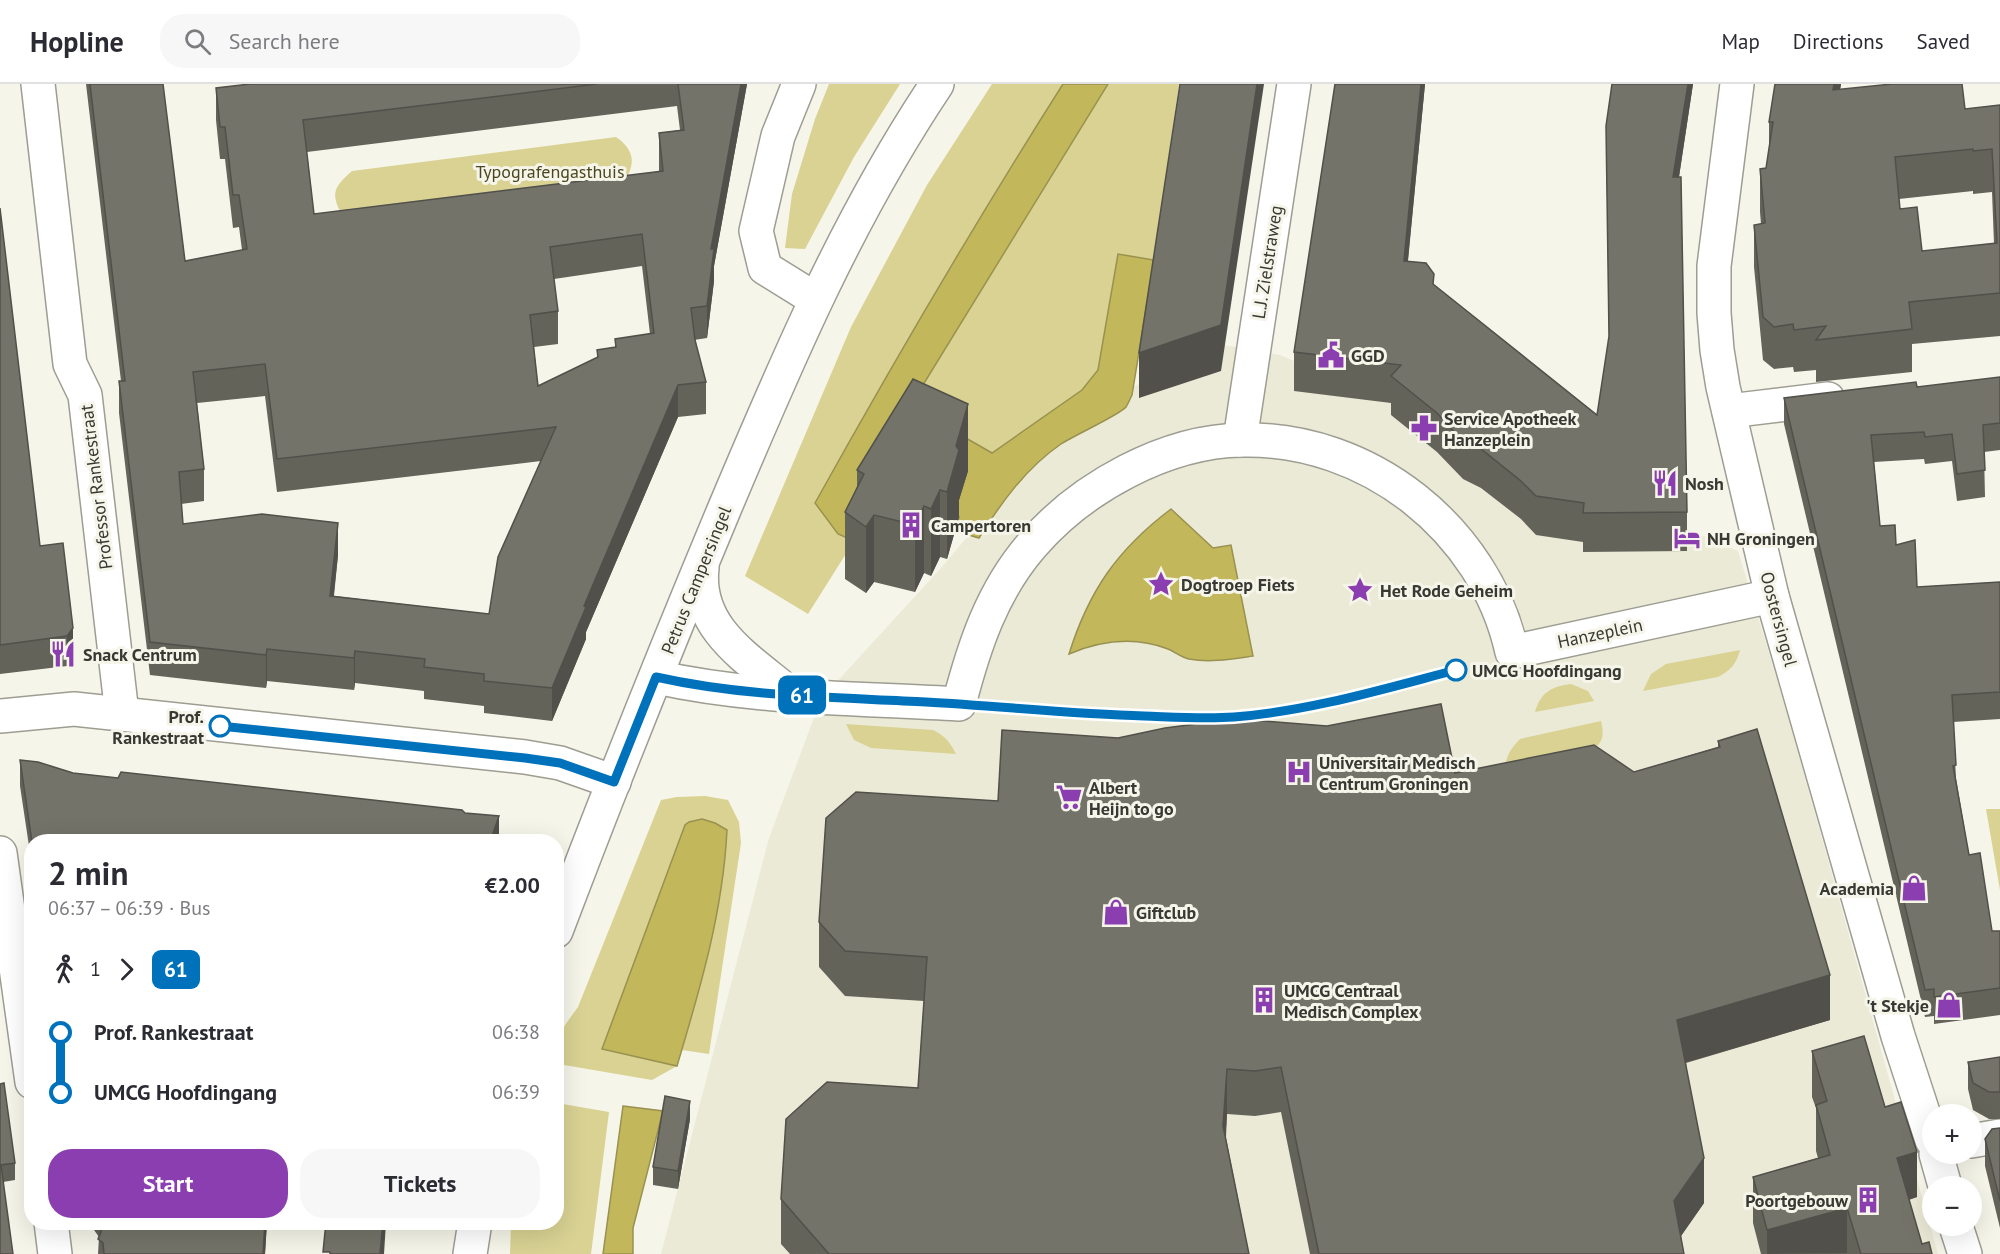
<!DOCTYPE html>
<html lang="en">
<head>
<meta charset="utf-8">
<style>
	:root { --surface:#fff; --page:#f7f7f7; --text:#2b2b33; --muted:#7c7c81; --line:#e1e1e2; --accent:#8a3eaf }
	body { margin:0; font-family:"PT Sans",sans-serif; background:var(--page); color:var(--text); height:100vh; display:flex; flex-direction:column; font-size:22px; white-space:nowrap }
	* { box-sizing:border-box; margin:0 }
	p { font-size:20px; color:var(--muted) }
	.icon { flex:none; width:33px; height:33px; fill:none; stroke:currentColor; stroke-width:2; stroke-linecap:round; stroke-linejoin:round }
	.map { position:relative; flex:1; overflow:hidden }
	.sheet { position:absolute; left:24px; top:750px; width:540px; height:396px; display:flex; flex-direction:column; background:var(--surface); border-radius:24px; box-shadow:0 6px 24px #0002 }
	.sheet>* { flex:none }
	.badge { padding:0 12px; border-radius:9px; font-size:21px; line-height:39px }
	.tools { position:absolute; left:1922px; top:1020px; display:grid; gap:12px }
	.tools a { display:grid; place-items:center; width:60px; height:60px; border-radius:50%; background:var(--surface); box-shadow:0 6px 24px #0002; font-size:30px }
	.map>.badge { position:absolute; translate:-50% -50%; box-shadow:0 0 0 3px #fff }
	.legs { display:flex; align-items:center; gap:9px; height:66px; padding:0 24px; font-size:20px }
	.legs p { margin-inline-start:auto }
	.overview { display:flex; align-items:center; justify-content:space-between; height:102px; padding:0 24px }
	h1 { font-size:33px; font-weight:700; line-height:45px }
	.primary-button { display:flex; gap:12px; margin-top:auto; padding:12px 24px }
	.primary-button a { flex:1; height:69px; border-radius:24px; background:var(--accent); color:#fff; font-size:24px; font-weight:700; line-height:69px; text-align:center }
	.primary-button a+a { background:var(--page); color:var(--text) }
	ul { padding:0 24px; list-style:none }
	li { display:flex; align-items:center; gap:21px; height:60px; font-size:22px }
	li i { display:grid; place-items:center; width:9px; height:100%; margin:0 8px; background:currentColor }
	li i::after { content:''; width:15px; height:15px; margin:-8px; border:4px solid; border-radius:50%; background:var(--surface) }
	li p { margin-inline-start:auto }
	li:first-child i { background:linear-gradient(#0000 50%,currentColor 0) }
	li:last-child i { background:linear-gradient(currentColor 50%,#0000 0) }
	header { display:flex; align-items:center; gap:36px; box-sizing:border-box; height:84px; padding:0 30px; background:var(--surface); border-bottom:2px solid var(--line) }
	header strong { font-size:28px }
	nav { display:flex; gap:33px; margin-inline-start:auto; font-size:21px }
	.search { width:420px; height:54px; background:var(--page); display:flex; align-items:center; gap:15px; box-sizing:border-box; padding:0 21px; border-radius:24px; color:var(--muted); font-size:22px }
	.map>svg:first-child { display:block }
	.built { fill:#ebead7 }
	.green { fill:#d9d293 }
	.water { fill:#c2b75b; stroke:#99914f; stroke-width:1.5 }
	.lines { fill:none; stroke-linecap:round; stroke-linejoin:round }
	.street-casing { stroke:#9e9d92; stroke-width:36 }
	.secondary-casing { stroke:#9e9d92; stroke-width:36 }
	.street { stroke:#fff; stroke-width:33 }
	.secondary { stroke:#fff; stroke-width:33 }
	.wall { fill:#64635a; fill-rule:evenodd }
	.shaded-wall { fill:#51504a }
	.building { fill:#747369; stroke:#51504a; stroke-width:1.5; fill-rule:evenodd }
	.line-1-casing { stroke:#fff; stroke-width:14 }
	.line-1 { stroke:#0072bc; stroke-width:9 }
	.stop-1-dot { fill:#fff; stroke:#0072bc; stroke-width:3 }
	.labels { text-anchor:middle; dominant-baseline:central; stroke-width:6; stroke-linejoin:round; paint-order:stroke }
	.park-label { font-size:18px; fill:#4c4720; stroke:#f6f5e9 }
	.street-label { font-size:18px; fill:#393934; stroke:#f6f5e9 }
	.poi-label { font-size:18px; font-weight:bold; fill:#393934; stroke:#f6f5e9; text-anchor:start }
	.stop-label { font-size:18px; font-weight:bold; fill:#393934; stroke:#f6f5e9; text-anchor:start }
</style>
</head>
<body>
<header>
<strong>Hopline</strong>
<div class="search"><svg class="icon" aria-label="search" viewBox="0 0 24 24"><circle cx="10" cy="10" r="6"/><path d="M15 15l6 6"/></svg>Search here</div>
<nav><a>Map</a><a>Directions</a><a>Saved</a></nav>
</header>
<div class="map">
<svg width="2000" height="1170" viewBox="0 0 2000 1170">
	<rect width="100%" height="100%" fill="#f6f5e9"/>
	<path class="built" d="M1212 259 1280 271 1738 467 1785 622 1938 1170H661L769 754 821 615 941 484 1057 346Z"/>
	<g class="green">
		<path d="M829 0H900L854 73 805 165 785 164 792 110 815 35Z"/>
		<path d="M992 0H1063C976 137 894 277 816 419L838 450 854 457 808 530 745 492 851 243 927 101Z"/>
		<path d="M1108 0H1179L1154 176 1118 170 1098 286 1082 306 992 369 910 322Z"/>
		<path d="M616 53C638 68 635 85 619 104L342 131C330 109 334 103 352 87Z"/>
		<path d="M1740 566C1737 579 1730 587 1718 593L1643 607 1651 590 1666 580Z"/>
		<path d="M1571 600 1588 607 1594 617 1535 628C1540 609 1552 602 1571 600Z"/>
		<path d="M1601 637C1604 651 1604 657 1592 667L1505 684C1506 672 1511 664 1520 655Z"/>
		<path d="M846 640 933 646C945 652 950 658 956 670L871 664 854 656Z"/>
		<path d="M705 712 728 716 739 738 741 759 709 970 682 966C703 893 723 822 727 746L602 965 677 982 652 996 564 981 557 975C556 949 564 943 578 923L661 716 677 713Z"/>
		<path d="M1986 725H2000V806Z"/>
		<path d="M557 1019 609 1028 591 1170H510L511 1139 556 1138Z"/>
	</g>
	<g class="water">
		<path d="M1063 0H1108L910 322 992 369 1082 306 1098 286 1118 170 1154 176 1132 311C1130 315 1128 320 1126 323 1121 330 1073 352 1061 360 1026 384 1001 419 979 454L955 447 959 433 854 457 838 450 815 419C894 277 976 137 1063 0Z"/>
		<path d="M1171 425 1213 464 1231 461 1253 572C1232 575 1210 579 1189 575 1181 573 1175 568 1168 565 1134 552 1102 556 1069 570 1089 506 1118 465 1171 425Z"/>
		<path d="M702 735 715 739 727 746C723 828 700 905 677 982L602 965 685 741 689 738Z"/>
		<path d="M623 1022 663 1027 633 1144V1170H603Z"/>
	</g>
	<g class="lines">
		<g class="street-casing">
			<g id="street">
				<path d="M38 0 70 280 85 311 122 630"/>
				<path d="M799 0 778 52 756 147 765 184 815 215"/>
				<path d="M1729 327 1828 315"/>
				<path d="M0 632 74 625 525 673 560 679 614 698"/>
				<path d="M0 769 32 998"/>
				<path d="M1971 1057 2000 1052"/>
				<path d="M51 1138 55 1170"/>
			</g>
		</g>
		<g class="secondary-casing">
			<g id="secondary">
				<path d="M1737 0 1714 182V229L1717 266 1723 303 1772 512 1898 952 1932 1056"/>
				<path d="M1240 356 1294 0"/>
				<path d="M702 484C695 545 749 575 790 610"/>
				<path d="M656 593C755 615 858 614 959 620 974 562 992 507 1032 461 1081 404 1165 357 1242 356 1368 353 1485 445 1512 568L1772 512"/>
				<path d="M556 847C610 704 667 562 726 421 788 274 848 133 937 0"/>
				<path d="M1936 1070 1945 1102"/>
				<path d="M1956 1142 1965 1170"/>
				<path d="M470 1170 475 1138"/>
			</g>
		</g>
		<use href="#street" class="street"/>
		<use href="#secondary" class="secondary"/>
	</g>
	<g class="wall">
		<path d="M86 0H163L185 177 242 166 239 143 233 144 225 75H220L216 36V4L250 0H747L714 182V197L707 254 694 256 706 298V330L678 333 586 548V555L552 637 484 629V622L424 615V607L355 599 354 606 267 597 266 604 150 591 119 329V297H121ZM677 22 680 46 659 49V88L314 130 307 68ZM642 182 650 250 615 255V263L597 266V274L538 302 534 263 558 260V227L554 195ZM265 312 277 408 541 377 489 530 334 512 338 471 183 440 181 420 204 417V385L197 319Z"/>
		<path d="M1335 0H1425L1408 177 1434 201 1597 331 1609 256 1606 42 1612 0H1693L1679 93 1687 428V467L1583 468V458L1536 451 1521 435 1481 404 1463 395 1437 368 1391 331V319L1294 307V268Z"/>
		<path d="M1775 0H1841L1840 5 1965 25 2000 21V252L1912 260V288L1816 298V286L1794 288 1793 283 1774 285 1763 276 1754 183V141L1761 140 1760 128V85L1766 84 1769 64V38ZM1973 107V110L1992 108 1994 160 1922 167 1900 125 1899 115Z"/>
		<path d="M0 124 40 462 63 459 73 573 67 582 0 590Z"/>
		<path d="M2000 293V366L1984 368 1985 413 1957 417 1952 377 1925 380 1924 375 1874 378 1880 442 1896 461 1917 503 2000 498V635L1953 638 1956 694 1969 771 1992 847H2000V931L1934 940V932L1925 933 1784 340V314L1917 303Z"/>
		<path d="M857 386 968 387 959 416V433L947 475 940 473 931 492 924 489 915 508 874 498 866 509 845 495V428L857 403Z"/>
		<path d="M1718 657 1830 936 1686 979 1704 1119 1681 1152 1684 1170H1310L1281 1028 1255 1032 1227 1030 1226 1054 1249 1170H790L781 1160V1115L918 1004 924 917 845 912 819 883V838L998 717 1455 689 1634 688 1718 663Z"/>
		<path d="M20 676 73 689 118 694 465 729 499 758H32V782L20 702Z"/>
		<path d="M1812 967 1885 1023 1917 1113 1909 1116 1922 1160 1932 1170H1761L1753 1139V1093L1818 1074 1816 1067V1024L1812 1013Z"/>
		<path d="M2000 973V1035H1989L1973 1026 1968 1005V978Z"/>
		<path d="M0 1000 15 1079V1096L3 1098 0 1170Z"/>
		<path d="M690 1035 678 1105 653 1101V1083Z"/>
		<path d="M2000 1044V1144L1985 1082V1055Z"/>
		<path d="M94 1138H267L265 1170H98L99 1153 94 1146Z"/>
	</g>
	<g class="shaded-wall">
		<path d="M741 0H747L714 182V197L707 254V222L711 165Z"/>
		<path d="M1257 0H1264L1221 287 1139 314V269Z"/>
		<path d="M1421 0H1425L1404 216V177Z"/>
		<path d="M1688 0H1693L1673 132V93Z"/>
		<path d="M1834 0H1841L1833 49V6Z"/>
		<path d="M678 301V333L586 548V555L552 637V604L584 522Z"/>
		<path d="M968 320V387L959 416V433L947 475V408L956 362Z"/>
		<path d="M940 406V473L931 492V425Z"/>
		<path d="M924 422V489L915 508V441Z"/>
		<path d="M874 431V498L866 509V443Z"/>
		<path d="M338 439V471L330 544V512Z"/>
		<path d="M73 544V573L67 582V552Z"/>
		<path d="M267 565V597L266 604V571Z"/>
		<path d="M355 567V599L354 606V574Z"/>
		<path d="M499 732V758H490Z"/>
		<path d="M1830 891V936L1677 981V936Z"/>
		<path d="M1227 985V1030L1223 1087V1042Z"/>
		<path d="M690 1017V1035L678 1105V1087Z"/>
		<path d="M1917 1068V1113L1897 1119V1074Z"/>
		<path d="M1704 1074V1119L1674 1162V1117Z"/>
		<path d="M1847 1124V1169L1767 1170V1146Z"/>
		<path d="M265 1138H267L265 1170H263Z"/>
		<path d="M383 1138H386L384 1170H380Z"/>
	</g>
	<g class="building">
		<path d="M90 0H163L185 177 247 165 239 111H233L225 43H220L216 4 250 0H597L303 36 314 130 663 87 659 49 684 46 678 0H741L711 165H714L707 222 691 224 695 256 706 298 678 301 584 522 586 523 552 604 484 597V590L424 583 425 575 355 567 354 574 267 565 266 571 150 558 119 297H125ZM642 150 654 249 615 255 616 263 597 266 598 273 538 302 530 231 558 227 550 163ZM265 280 277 375 556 343 498 473 489 530 330 512 338 439 262 430 183 440 179 388 204 385 193 288Z"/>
		<path d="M1180 0H1257L1221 241 1139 269Z"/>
		<path d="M1335 0H1421L1404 177 1426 179 1434 190 1433 200 1597 331 1609 252 1606 42 1612 0H1688L1673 93H1681L1687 428 1583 429 1584 419 1536 412 1521 397 1481 365 1463 357 1437 329 1391 292 1401 281 1294 268Z"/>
		<path d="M1775 0H1834L1833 6 1892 0H1962L1965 25 2000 21V209L1909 218 1912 245 1816 256 1826 242 1794 246 1793 240 1774 243 1763 233 1754 141 1765 139 1760 85 1766 84 1773 38H1769ZM1973 65V67L1992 65 1997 159 1922 167 1917 123 1900 125 1895 73Z"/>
		<path d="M0 124 40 462 63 459 73 544 67 552 0 561Z"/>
		<path d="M2000 293V339L1983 341 1985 386 1957 390 1952 350 1925 353 1924 348 1871 351 1880 442 1895 441 1896 461 1915 456 1917 503 2000 498V608L1952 611 1956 681 1953 682 1969 771 1980 769 1992 847H2000V904L1934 913V905L1925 906 1784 314 1916 298 1917 303Z"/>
		<path d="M913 295 968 320 956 362 959 366 947 408 940 406 931 425 924 422 915 441 874 431 866 443 845 428 864 390 857 386Z"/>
		<path d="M1441 620 1455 689 1594 661 1634 688 1720 663 1718 657 1757 645 1830 891 1677 936 1704 1074 1674 1117 1684 1170H1319L1281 983 1255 987 1227 985 1223 1042 1249 1170H829L781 1115 786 1035 827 998 918 1004 927 873 845 867 819 838 826 734 856 708 998 717 1002 646 1118 654 1165 644 1212 638 1251 636 1327 642Z"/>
		<path d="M20 676 38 678 73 689 118 694 121 688 462 726 465 729 499 732 490 758H32Z"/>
		<path d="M1864 952 1885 1023 1901 1018 1917 1068 1897 1074 1922 1160 1929 1158 1932 1170H1861L1847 1124 1767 1146 1753 1093 1830 1071 1816 1021 1827 1017 1812 967Z"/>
		<path d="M2000 973V1008H1989L1973 999 1968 978Z"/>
		<path d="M4 999 15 1079 1 1081 13 1170H0V1000Z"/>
		<path d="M665 1012 690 1017 678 1087 653 1083Z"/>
		<path d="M2000 1044V1117L1985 1055 1992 1045Z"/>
		<path d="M100 1138H265L263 1170H104L103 1159 98 1155 101 1148Z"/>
		<path d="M326 1138H383L380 1170H330V1168H323Z"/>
	</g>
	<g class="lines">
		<g class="line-1-casing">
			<path id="line-1" d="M220 642 525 674 560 679 614 698 656 593C745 613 836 613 926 618 999 622 1071 630 1144 632 1174 633 1204 635 1234 633 1310 627 1383 605 1456 586"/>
		</g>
		<use href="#line-1" class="line-1"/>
	</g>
	<defs>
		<g id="civic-bare" transform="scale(2.07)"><path d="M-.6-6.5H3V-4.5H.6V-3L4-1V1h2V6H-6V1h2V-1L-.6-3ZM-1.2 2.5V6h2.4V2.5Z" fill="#8a3eaf" stroke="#f6f5e9" stroke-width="2.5" paint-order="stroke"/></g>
		<g id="pharmacy-bare" transform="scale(2.07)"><path d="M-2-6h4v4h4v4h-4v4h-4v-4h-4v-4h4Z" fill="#8a3eaf" stroke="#f6f5e9" stroke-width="2.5" paint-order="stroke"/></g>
		<g id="restaurant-bare" transform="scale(2.07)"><path d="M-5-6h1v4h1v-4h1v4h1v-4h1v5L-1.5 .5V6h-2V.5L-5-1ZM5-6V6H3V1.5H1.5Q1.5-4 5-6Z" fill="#8a3eaf" stroke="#f6f5e9" stroke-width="2.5" paint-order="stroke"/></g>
		<g id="building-bare" transform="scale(2.07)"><path d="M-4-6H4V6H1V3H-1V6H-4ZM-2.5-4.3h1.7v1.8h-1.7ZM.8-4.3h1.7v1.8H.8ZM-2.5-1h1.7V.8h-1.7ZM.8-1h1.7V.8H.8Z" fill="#8a3eaf" stroke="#f6f5e9" stroke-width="2.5" paint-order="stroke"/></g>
		<g id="hotel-bare" transform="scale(2.07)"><path d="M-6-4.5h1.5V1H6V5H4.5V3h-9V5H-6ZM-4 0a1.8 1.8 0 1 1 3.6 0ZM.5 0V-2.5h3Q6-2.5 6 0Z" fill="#8a3eaf" stroke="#f6f5e9" stroke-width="2.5" paint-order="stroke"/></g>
		<g id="sight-bare" transform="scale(2.07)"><path d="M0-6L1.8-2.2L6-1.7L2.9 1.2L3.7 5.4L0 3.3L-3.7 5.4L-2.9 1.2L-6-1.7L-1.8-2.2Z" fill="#8a3eaf" stroke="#f6f5e9" stroke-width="2.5" paint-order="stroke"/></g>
		<g id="hospital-bare" transform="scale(2.07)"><path d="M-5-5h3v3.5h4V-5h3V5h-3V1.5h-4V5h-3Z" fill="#8a3eaf" stroke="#f6f5e9" stroke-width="2.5" paint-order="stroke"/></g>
		<g id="supermarket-bare" transform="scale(2.07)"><path d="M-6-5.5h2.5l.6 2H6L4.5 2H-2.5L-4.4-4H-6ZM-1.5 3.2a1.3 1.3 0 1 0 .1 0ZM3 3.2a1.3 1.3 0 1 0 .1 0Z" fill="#8a3eaf" stroke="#f6f5e9" stroke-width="2.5" paint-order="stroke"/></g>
		<g id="shop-bare" transform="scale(2.07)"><path d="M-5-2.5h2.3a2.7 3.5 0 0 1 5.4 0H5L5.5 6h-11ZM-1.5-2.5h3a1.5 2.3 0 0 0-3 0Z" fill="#8a3eaf" stroke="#f6f5e9" stroke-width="2.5" paint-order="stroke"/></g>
	</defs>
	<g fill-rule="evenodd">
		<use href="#civic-bare" x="1331" y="271"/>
		<use href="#pharmacy-bare" x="1424" y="344"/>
		<use href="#restaurant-bare" x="1665" y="399"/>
		<use href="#building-bare" x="911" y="441"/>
		<use href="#hotel-bare" x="1687" y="454"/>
		<use href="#sight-bare" x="1161" y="500"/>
		<use href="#sight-bare" x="1360" y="506"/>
		<use href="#restaurant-bare" x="63" y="570"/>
		<use href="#hospital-bare" x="1299" y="688"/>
		<use href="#supermarket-bare" x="1069" y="713"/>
		<use href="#shop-bare" x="1914" y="804"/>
		<use href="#shop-bare" x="1116" y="828"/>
		<use href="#building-bare" x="1264" y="916"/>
		<use href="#shop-bare" x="1949" y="921"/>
		<use href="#building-bare" x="1868" y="1116"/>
	</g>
	<g class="stop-1-dot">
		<circle cx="1456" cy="586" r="10"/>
		<circle cx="220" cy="642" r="10"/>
	</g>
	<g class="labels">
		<g class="park-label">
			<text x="550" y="87">Typografengasthuis</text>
		</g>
		<g class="street-label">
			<text transform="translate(1267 178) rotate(-81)">L.J. Zielstraweg</text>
			<text transform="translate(96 403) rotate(-97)">Professor Rankestraat</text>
			<text transform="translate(696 496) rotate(-68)">Petrus Campersingel</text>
			<text transform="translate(1779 535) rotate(75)">Oostersingel</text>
			<text transform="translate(1600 549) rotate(-12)">Hanzeplein</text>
		</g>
		<g class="poi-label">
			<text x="1351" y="271">GGD</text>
			<text x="1444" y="334">Service Apotheek<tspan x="1444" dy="21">Hanzeplein</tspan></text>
			<text x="1685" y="399">Nosh</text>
			<text x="931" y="441">Campertoren</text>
			<text x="1707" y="454">NH Groningen</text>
			<text x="1181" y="500">Dogtroep Fiets</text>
			<text x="1380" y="506">Het Rode Geheim</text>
			<text x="83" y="570">Snack Centrum</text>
			<text x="1319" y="678">Universitair Medisch<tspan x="1319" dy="21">Centrum Groningen</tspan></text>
			<text x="1089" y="703">Albert<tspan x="1089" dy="21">Heijn to go</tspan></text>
			<text x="1894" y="804" text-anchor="end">Academia</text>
			<text x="1136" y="828">Giftclub</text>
			<text x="1284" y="906">UMCG Centraal<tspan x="1284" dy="21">Medisch Complex</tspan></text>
			<text x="1929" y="921" text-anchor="end">'t Stekje</text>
			<text x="1848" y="1116" text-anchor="end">Poortgebouw</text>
		</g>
		<g class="stop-label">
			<text x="1472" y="586">UMCG Hoofdingang</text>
			<text x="204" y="632" text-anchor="end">Prof.<tspan x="204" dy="21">Rankestraat</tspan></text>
		</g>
	</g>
</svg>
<div class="tools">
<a>+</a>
<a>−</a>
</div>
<b class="badge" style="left:802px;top:611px;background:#0072bc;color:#fff">61</b>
<section class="sheet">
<div class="overview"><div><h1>2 min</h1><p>06:37 – 06:39 · Bus</p></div><b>€2.00</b></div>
<div class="legs"><svg class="icon" aria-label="walk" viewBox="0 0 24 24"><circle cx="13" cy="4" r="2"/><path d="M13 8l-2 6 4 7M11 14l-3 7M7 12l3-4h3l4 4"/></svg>1<svg class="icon" aria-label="forward" viewBox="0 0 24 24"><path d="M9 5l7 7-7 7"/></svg><b class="badge" style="background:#0072bc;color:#fff">61</b></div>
<ul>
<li><i style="color:#0072bc"></i><b>Prof. Rankestraat</b><p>06:38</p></li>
<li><i style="color:#0072bc"></i><b>UMCG Hoofdingang</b><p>06:39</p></li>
</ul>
<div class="primary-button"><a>Start</a><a>Tickets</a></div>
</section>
</div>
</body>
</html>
